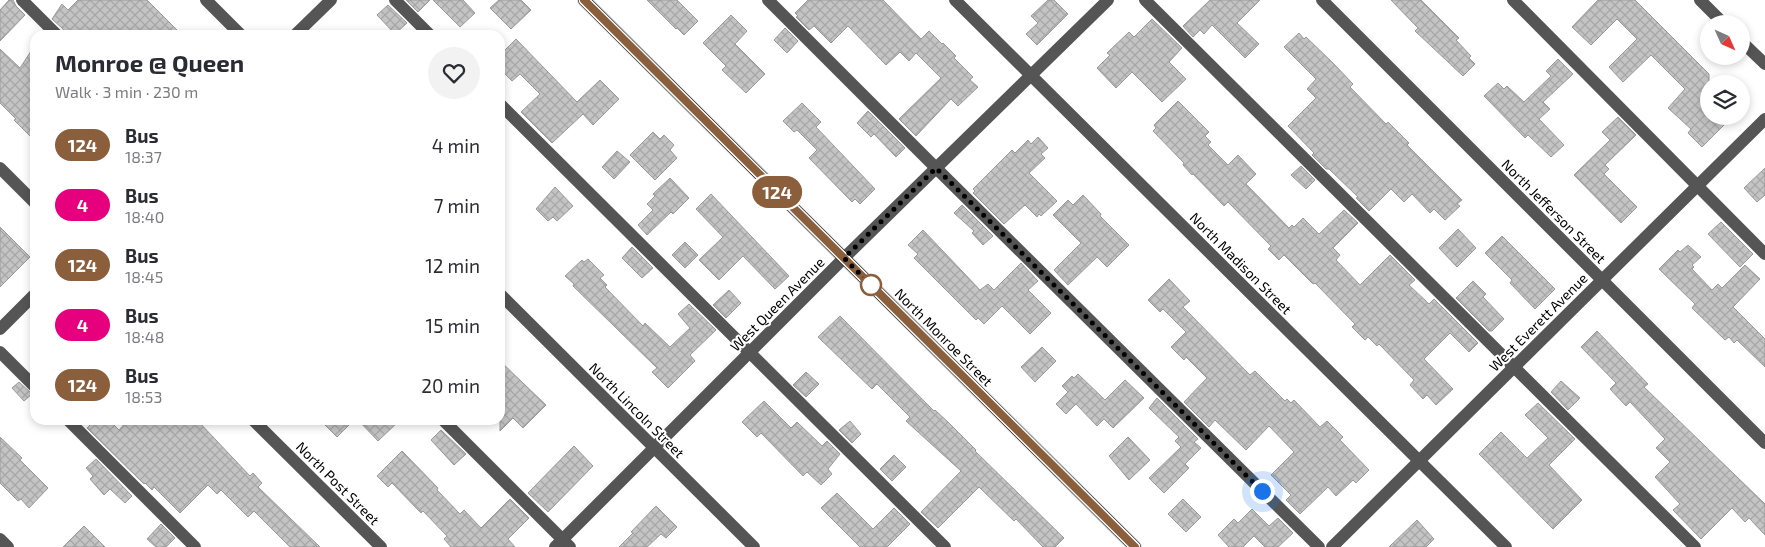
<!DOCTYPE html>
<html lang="en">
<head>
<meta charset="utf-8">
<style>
	:root { --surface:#fff; --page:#f2f2f3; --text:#2b2b33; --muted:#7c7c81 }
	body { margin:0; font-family:"Exo 2",sans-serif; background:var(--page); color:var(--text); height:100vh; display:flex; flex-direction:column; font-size:19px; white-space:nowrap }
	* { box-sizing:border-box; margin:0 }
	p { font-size:16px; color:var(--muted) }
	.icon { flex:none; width:28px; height:28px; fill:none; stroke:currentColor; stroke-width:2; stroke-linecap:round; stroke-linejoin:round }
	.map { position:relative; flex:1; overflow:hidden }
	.drawer { position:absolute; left:30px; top:30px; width:475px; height:395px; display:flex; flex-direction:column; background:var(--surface); border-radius:15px; box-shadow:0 2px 8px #0003 }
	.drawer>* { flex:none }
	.badge { padding:0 10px; border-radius:16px; font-size:18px; line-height:32px }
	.needle { width:32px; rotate:135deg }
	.controls { position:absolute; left:1700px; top:15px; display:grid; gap:10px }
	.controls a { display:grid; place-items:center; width:50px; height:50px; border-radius:50%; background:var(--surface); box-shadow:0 2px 8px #0003; font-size:25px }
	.you { position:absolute; width:25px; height:25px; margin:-12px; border:4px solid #fff; border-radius:50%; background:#1a73e8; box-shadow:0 0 0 8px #1a73e833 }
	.map>.badge { position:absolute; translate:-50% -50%; box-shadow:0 0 0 2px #fff }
	.round { display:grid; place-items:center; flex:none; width:52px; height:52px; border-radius:26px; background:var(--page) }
	.overview { display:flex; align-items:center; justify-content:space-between; height:85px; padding:0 25px }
	h1 { font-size:24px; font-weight:700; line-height:38px }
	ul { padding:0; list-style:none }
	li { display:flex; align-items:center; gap:15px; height:60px; padding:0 25px }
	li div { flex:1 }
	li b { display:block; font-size:19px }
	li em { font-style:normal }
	li .badge { min-width:55px; font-weight:700; text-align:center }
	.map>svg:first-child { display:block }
	.building { fill:url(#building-cross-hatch); stroke:#999 }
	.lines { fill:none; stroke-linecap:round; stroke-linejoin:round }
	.major-casing { stroke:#dbdbdb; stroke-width:14 }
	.minor { stroke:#555; stroke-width:12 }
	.major { stroke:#000; stroke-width:12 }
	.line-casing { stroke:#fff; stroke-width:11 }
	.line { stroke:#8b5e3c; stroke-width:8 }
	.walk { stroke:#000; stroke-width:5; stroke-dasharray:0 9 }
	.stop-dot { fill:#fff; stroke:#8b5e3c; stroke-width:2.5 }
	.labels { text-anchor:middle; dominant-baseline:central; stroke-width:4; stroke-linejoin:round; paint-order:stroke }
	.street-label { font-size:14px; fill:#000; stroke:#fff }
</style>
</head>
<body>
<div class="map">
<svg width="1765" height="547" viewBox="0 0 1765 547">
	<defs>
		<pattern id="building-cross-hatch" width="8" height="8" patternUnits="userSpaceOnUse" patternTransform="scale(1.25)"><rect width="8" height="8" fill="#c4c4c4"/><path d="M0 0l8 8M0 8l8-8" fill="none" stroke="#a7a7a7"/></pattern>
	</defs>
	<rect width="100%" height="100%" fill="#fff"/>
	<g class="building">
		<path d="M9 0H13L16 6 25 15 0 41V10Z"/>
		<path d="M78 0H147L182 35H65L63 29 52 19 62 4 68 10Z"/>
		<path d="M406 0H430L418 12Z"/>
		<path d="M433 0H463L475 13 460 27Z"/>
		<path d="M499 0H521L531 10 511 29 490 8Z"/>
		<path d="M647 0H677L698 21 684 35 677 28 676 29Z"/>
		<path d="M808 0H883L921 39 929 31 942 44 943 43 956 56 954 58 973 77 970 80 978 87 958 106 951 99 916 136 899 119 941 78 916 53 909 61 900 52 886 65 848 26 831 43 814 26 809 30 796 17 798 16 795 13Z"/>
		<path d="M1048 0H1054L1068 14 1037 45 1026 34 1038 23 1031 16Z"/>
		<path d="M1210 0H1260L1237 23 1259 44 1245 58 1212 25 1204 34 1200 30 1193 37 1183 26Z"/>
		<path d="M1391 0H1421L1459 38 1456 40 1471 56 1469 58 1475 64 1463 76 1415 31 1418 28Z"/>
		<path d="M1598 0H1635L1709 74V116H1733L1702 147 1688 133 1691 129 1668 108 1685 89 1651 55 1623 82 1609 67 1637 39 1617 19 1591 45 1572 27Z"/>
		<path d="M388 5 407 23 395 34 377 15Z"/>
		<path d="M731 15 747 31 735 44 765 74 746 93 722 70 726 66 703 43Z"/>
		<path d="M1152 19 1182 48 1169 62 1186 79 1162 102 1132 72 1116 88 1097 68 1110 55 1107 53 1129 32 1134 37Z"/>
		<path d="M785 28 798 41 787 53 774 40Z"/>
		<path d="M1299 33 1304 39 1306 37 1333 63 1353 84 1350 87 1386 124 1388 122 1409 143 1407 145 1462 200 1457 204 1460 206 1445 220 1434 209 1430 213 1412 194 1404 202 1391 189 1369 211 1356 198 1358 197 1329 169H1326L1312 155 1314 153 1288 126 1316 98 1307 89 1316 79 1284 47Z"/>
		<path d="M516 39 577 102 600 80 619 99 593 125 583 114 552 143 521 112 540 94 520 74 512 81 500 69V55Z"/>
		<path d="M35 45V141L14 120 16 119 0 103V49L20 68Z"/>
		<path d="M1558 59 1573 74 1543 102 1550 109 1539 119 1564 145 1551 157 1528 135 1525 138 1484 96 1498 83 1504 89 1507 86 1524 102 1551 76 1546 71Z"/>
		<path d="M1178 101 1209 132 1205 136 1211 142 1208 145 1228 165 1238 155 1256 174 1246 184 1289 228 1292 225 1294 227 1303 218 1319 234 1344 210 1358 223 1333 248 1340 255 1336 260 1360 285 1390 255 1415 280 1409 285 1429 304 1434 299 1478 343 1469 352 1450 333 1424 359 1453 389 1436 405 1427 395 1423 399 1410 385 1414 380 1379 344 1377 346 1368 337 1365 340 1352 327 1355 324 1315 283 1314 284 1312 283 1284 255 1279 260 1268 249 1271 246 1228 202 1224 206 1193 174 1192 175 1183 165 1184 163 1153 131 1156 128 1154 125Z"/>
		<path d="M802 103 821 122 816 127 875 189 860 204 855 199 852 202 809 158 817 150 797 130 794 132 783 121Z"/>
		<path d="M868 111 905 148 896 157 874 134 871 137 857 123Z"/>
		<path d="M1618 117 1636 135 1605 165 1609 169 1604 174 1637 207 1621 223 1574 175 1610 140 1602 132Z"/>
		<path d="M653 132 660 139 664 135 674 145 670 150 677 158 655 180 630 155Z"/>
		<path d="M1038 137 1048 148 1041 154 1045 158 1029 173 1057 201 1041 216 1039 214 1037 217 1025 205 1004 224 973 193 975 191 973 189 1012 150 1015 153 1028 140 1031 144Z"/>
		<path d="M617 151 630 162 614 179 602 167Z"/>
		<path d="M1301 166 1315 180 1306 189 1291 175Z"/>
		<path d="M1765 168V195L1757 202 1744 188Z"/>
		<path d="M670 178 689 198 673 214 671 212 647 235 638 225 653 210 647 204 655 196 653 194Z"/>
		<path d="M555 187 573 206 557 221 553 217 548 221 536 209Z"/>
		<path d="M711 194 789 276 775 289 743 256 719 280 699 260 723 237 696 209Z"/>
		<path d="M1083 195 1101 214 1100 216 1129 245 1107 267 1097 257 1068 285 1054 270 1081 243 1053 215 1068 200 1073 205Z"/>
		<path d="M962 205 993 236 983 245 972 233 974 231 954 213Z"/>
		<path d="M1721 222 1753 254 1740 267 1708 234Z"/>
		<path d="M0 227 30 257 0 287Z"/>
		<path d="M1458 229 1476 248 1457 267 1439 248Z"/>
		<path d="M923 230 980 290 988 284 994 290 1021 263 1038 281 1028 290 1051 313 1030 334 1002 306 984 324 978 318 976 320 914 258 918 254 908 245Z"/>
		<path d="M1502 236 1555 289 1535 309 1510 283 1512 280 1485 253Z"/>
		<path d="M685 242 698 255 685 268 672 255Z"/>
		<path d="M1688 245 1701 257 1692 265 1694 267 1692 269 1712 290 1718 284 1722 288 1745 265 1760 279 1733 307 1765 339V367L1737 340 1734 343 1729 337 1725 340 1692 308 1695 304 1659 269 1678 250 1680 252Z"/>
		<path d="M632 247 653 268 642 278 622 258Z"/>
		<path d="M588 259 604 275 600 278 607 285 605 287 643 326 645 323 670 347 690 328 678 314 689 304 716 330 690 355 695 361 668 388 652 372 657 368 573 286 574 284 565 276 582 260 584 262Z"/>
		<path d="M1169 279 1190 301 1183 307 1250 375 1255 371 1285 401 1287 399 1291 403 1294 400 1320 427 1327 421 1343 437 1340 440 1369 470 1356 483 1353 480 1336 496 1328 487 1300 514 1286 500 1291 495 1271 475 1294 452 1269 426 1246 450 1215 420 1209 427 1184 402 1207 378 1186 357 1184 360 1171 347 1186 332 1163 309 1160 312 1148 300Z"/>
		<path d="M1473 281 1486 294 1483 297 1504 319 1492 331H1489L1456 298Z"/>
		<path d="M729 290 741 303 726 318 713 305Z"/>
		<path d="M840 316 934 411 935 410 949 423 976 450 975 451 1064 538 1055 547H1043L1016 519 1014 521 979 487 938 528 921 512 961 471 906 421 910 417 877 384 872 389 818 337Z"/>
		<path d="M1597 331 1648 384 1644 387 1765 504V535L1749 518 1745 522 1732 508 1701 539 1673 510 1680 504 1655 477 1670 462 1656 448 1665 439 1630 402 1626 406 1610 389 1616 383 1581 347Z"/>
		<path d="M1042 347 1056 361 1035 382 1021 367Z"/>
		<path d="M500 361 546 405 523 428 513 418 500 431Z"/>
		<path d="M806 372 819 384 806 397 793 385Z"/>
		<path d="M1078 374 1105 400 1125 380 1144 398 1113 428 1104 419 1097 426 1076 404 1066 414 1056 404 1068 392 1062 386 1072 376 1074 378Z"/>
		<path d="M1561 381 1580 398 1568 410 1551 392Z"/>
		<path d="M19 382 32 394 24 401 12 388Z"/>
		<path d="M1157 398 1198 439 1194 442 1201 448 1185 464 1189 468 1164 493 1149 478 1181 447 1175 441 1179 437 1149 408Z"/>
		<path d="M764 401 791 428 797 422 822 446 827 441 840 454 828 469 832 474 821 485 807 472 803 476 761 433 757 437 742 422Z"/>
		<path d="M1538 403 1575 439 1549 465 1582 500 1553 529 1479 454 1501 432 1527 458 1548 438 1525 415Z"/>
		<path d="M95 420H109L119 430 128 420H197L250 476 253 473 262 483 258 487 320 547H290L254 511 248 517 221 490 217 494 208 485 180 513 154 487 152 490 145 483 144 484 87 428Z"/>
		<path d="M320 420H354L337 437Z"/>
		<path d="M358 420H400L378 441Z"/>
		<path d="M850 421 861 434 852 443 839 430Z"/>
		<path d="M441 430 466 454 454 465 431 440Z"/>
		<path d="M0 437 22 458 20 460 48 488 29 508 21 499 18 501 0 483Z"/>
		<path d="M1128 437 1150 460 1129 480 1109 456Z"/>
		<path d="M574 446 593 466 548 512 528 493Z"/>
		<path d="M402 451 438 488 437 490 460 514 464 510 481 528 510 499 529 518 508 539 515 547H451L444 539 447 536 423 511 421 513 392 483 388 487 377 476Z"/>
		<path d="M894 455 906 467 892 481 880 469Z"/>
		<path d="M96 459 132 496 125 503 110 489 104 495 90 479 93 476 86 468Z"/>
		<path d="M837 493 873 529 894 508 910 524 887 547H860L821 508Z"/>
		<path d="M1183 499 1201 517 1186 532 1168 514Z"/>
		<path d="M656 506 677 527 666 538 661 534 647 547H619L633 533 631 532Z"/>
		<path d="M1252 509 1269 526 1278 518 1293 533 1278 547H1265L1254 536 1243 547H1229L1218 535 1234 519 1238 523Z"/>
		<path d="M1417 520 1434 539 1426 547H1389Z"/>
		<path d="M161 524 175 538 166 547H156L147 539Z"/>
		<path d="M84 526 105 547H63Z"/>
	</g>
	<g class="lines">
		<g class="major-casing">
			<path id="major" d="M584 0 1135 547"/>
		</g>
		<g class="minor">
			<path d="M22 0 57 35"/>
			<path d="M206 0 241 35"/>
			<path d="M395 0 430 35"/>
			<path d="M768 0 936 168 1319 547"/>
			<path d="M955 0 1506 547"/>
			<path d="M1145 0 1695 547"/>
			<path d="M1322 0 1765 443"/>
			<path d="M1513 0 1765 254"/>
			<path d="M1700 0 1724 24"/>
			<path d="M295 35 331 0"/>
			<path d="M1741 41 1765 64"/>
			<path d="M500 104 945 547"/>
			<path d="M0 168 35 203"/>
			<path d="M500 294 754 547"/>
			<path d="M0 329 35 294"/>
			<path d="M0 352 35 387"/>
			<path d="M68 420 195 547"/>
			<path d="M253 420 381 547"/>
			<path d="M443 420 570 547"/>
			<path d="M0 539 8 547"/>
			<path d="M555 547 844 258 1108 0"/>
			<path d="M1332 547 1765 119"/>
		</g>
		<use href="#major" class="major"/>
	</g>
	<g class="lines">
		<g class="line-casing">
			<path id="line" d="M584 0 1135 547"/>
		</g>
		<use href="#line" class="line"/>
		<path class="walk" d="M871 285 844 258 936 168 1262 491"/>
	</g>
	<circle class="stop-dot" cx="871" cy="285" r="10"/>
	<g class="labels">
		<g class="street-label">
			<text transform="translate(1554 211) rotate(45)">North Jefferson Street</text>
			<text transform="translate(1241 263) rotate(45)">North Madison Street</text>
			<text transform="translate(777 304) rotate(-45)">West Queen Avenue</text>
			<text transform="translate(1538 322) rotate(-45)">West Everett Avenue</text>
			<text transform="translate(944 337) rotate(45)">North Monroe Street</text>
			<text transform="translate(637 410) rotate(45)">North Lincoln Street</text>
			<text transform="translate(338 483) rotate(45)">North Post Street</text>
		</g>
	</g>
</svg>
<div class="controls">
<a><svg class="needle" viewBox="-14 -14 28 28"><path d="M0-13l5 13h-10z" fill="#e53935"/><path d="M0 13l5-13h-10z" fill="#7c7c81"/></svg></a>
<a><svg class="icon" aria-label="layers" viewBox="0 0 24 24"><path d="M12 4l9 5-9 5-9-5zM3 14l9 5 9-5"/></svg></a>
</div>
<div class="you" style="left:1262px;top:491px"></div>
<b class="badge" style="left:777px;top:192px;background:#8b5e3c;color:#fff">124</b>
<section class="drawer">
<div class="overview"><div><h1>Monroe @ Queen</h1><p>Walk · 3 min · 230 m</p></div><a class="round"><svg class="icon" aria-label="heart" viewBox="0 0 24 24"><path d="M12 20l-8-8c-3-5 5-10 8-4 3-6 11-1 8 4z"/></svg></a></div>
<ul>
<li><span class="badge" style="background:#8b5e3c;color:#fff">124</span><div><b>Bus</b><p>18:37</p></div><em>4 min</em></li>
<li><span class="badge" style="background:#e6007e;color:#fff">4</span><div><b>Bus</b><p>18:40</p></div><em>7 min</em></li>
<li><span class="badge" style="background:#8b5e3c;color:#fff">124</span><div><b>Bus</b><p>18:45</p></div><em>12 min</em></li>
<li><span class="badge" style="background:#e6007e;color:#fff">4</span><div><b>Bus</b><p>18:48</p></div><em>15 min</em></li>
<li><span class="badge" style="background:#8b5e3c;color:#fff">124</span><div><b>Bus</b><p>18:53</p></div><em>20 min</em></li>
</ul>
</section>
</div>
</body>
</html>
